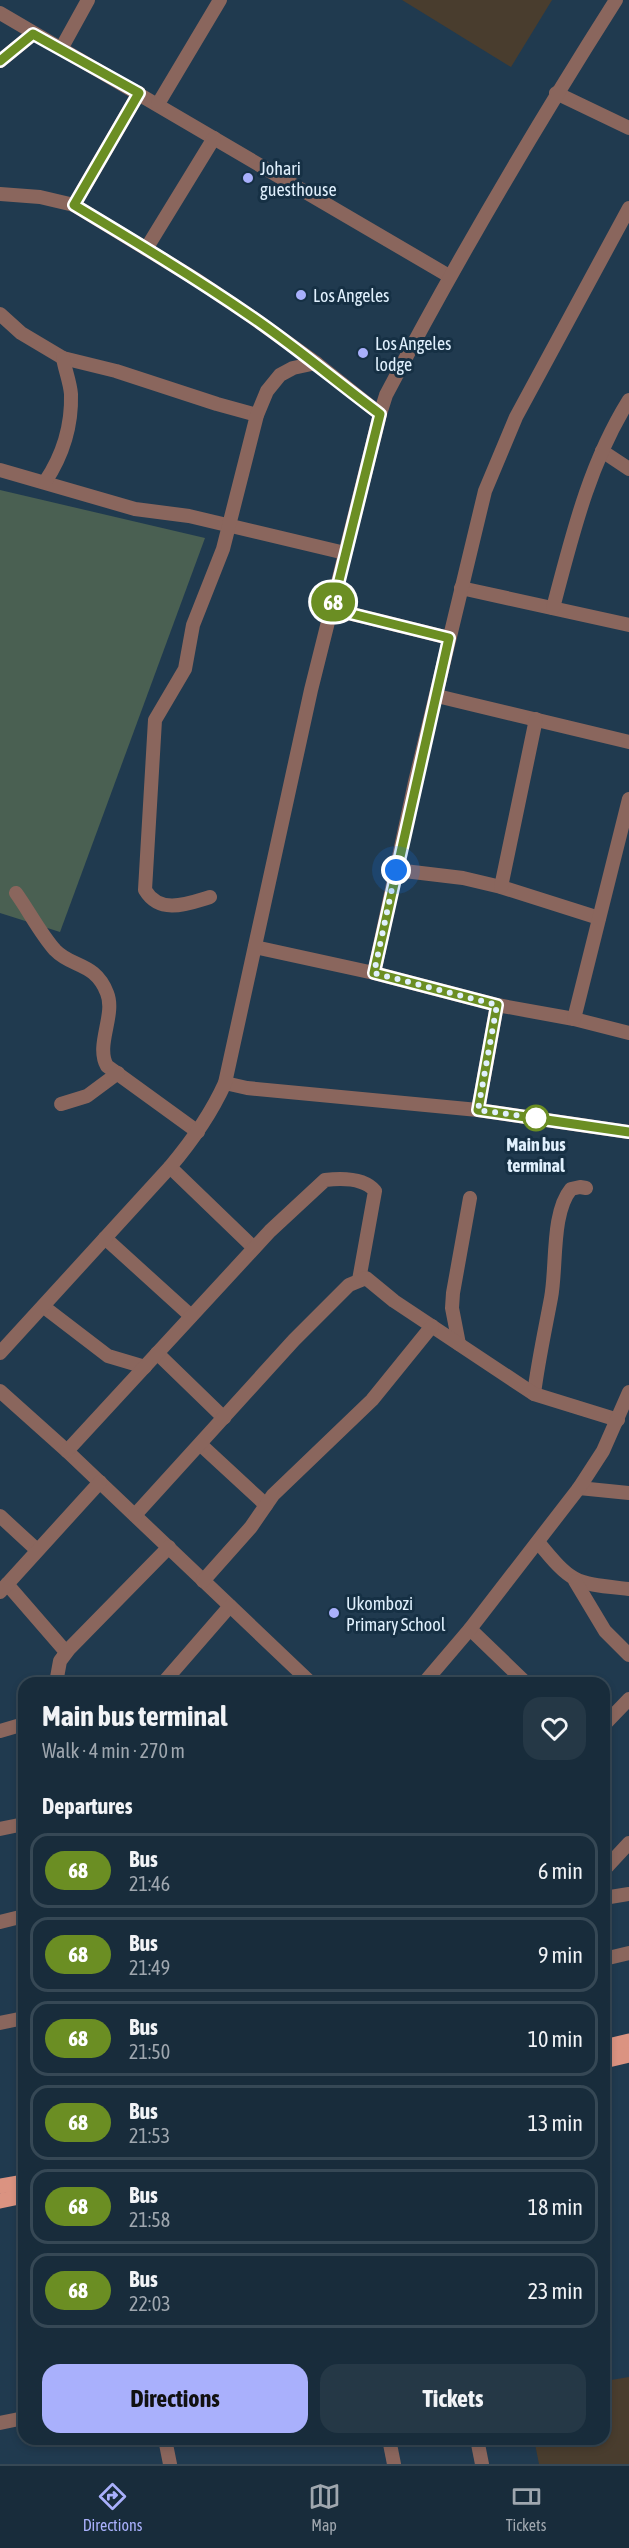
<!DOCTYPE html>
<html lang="en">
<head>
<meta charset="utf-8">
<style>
	:root { --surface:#182c3b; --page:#253846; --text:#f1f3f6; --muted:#9fa7af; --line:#364855; --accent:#a9b0fc }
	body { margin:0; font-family:"Asap Condensed",sans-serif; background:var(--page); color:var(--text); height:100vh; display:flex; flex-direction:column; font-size:22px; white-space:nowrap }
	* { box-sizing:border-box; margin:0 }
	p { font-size:20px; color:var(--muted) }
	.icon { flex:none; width:33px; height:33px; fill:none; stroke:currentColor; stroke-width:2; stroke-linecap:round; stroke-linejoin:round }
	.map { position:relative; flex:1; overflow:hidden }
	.panel { position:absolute; left:18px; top:1677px; width:592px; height:768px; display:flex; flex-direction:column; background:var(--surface); border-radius:18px; box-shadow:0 3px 9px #0003,0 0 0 2px var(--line) }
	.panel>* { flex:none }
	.badge { padding:0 12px; border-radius:20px; font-size:21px; line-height:39px }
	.you { position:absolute; width:30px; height:30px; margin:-15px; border:4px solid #fff; border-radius:50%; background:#1a73e8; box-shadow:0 0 0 9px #1a73e833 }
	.map>.badge { position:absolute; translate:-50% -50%; box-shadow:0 0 0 3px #fff }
	h2 { padding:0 24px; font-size:22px; line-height:54px }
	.round { display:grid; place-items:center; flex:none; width:63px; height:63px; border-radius:18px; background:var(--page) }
	.overview { display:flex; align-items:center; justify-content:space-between; height:102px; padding:0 24px }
	h1 { font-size:28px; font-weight:700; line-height:45px }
	.action { display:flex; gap:12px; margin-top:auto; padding:12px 24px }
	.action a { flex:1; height:69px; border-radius:18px; background:var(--accent); color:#111; font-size:24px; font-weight:700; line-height:69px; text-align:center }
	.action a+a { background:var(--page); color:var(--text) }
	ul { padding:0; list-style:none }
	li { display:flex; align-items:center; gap:18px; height:75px; margin:0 12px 9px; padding:0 12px; border:3px solid var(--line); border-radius:18px }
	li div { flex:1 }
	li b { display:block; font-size:22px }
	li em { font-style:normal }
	li .badge { min-width:66px; font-weight:700; text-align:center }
	.tabs { display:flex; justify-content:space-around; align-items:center; height:84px; border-top:2px solid var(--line); background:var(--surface); font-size:16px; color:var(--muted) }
	.tabs a { display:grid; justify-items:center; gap:3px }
	.tabs .active { color:var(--accent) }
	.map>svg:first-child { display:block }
	.industrial { fill:#493d2e }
	.green { fill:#4a6052 }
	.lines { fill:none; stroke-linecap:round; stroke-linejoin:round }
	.minor { stroke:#8a665d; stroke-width:14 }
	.major { stroke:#db9381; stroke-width:15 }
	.line-casing { stroke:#fff; stroke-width:14 }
	.line { stroke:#6b8e23; stroke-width:9 }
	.walk { stroke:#e0f0fd; stroke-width:6; stroke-dasharray:0 10.8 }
	.poi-dot { fill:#a9b0fc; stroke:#163044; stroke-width:2 }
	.stop-dot { fill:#fff; stroke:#6b8e23; stroke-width:3 }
	.labels { text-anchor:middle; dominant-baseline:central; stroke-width:6; stroke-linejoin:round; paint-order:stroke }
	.poi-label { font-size:18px; fill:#e0f0fd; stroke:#163044; text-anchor:start }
	.stop-label { font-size:18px; font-weight:bold; fill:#e0f0fd; stroke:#163044 }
</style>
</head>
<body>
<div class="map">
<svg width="629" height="2464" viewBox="0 0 629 2464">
	<rect width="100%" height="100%" fill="#203a4f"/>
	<g class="industrial">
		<path d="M402 0H552L511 67Z"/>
		<path d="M629 2377V2464H539L534 2439H604L605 2381Z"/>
	</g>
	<path class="green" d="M0 490 205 538 60 932 0 913Z"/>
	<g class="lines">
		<g class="minor">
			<path d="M0 13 449 276"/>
			<path d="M61 49 88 0"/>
			<path d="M0 61 33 34"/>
			<path d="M556 93 629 128"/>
			<path d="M158 104 220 0"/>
			<path d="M0 194 40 197 74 205 197 280 252 317 316 363 380 414"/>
			<path d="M74 205 139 93"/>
			<path d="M146 249 214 138"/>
			<path d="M0 314 21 333 63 358 116 371 217 404 257 415"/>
			<path d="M602 451 629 469"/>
			<path d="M0 470 135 509 189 516 345 553"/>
			<path d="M45 482C63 455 72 427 71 394 70 382 65 370 63 358"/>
			<path d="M461 588 629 625"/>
			<path d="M553 608C572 536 589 464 629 400"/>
			<path d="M332 609 449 638"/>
			<path d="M437 696 629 742"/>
			<path d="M396 870 463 878 501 887 599 918"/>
			<path d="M501 887 536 719"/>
			<path d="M16 893C29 911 40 933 55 950 72 968 95 962 107 993 116 1015 95 1045 107 1066L198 1132"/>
			<path d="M210 897C187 904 160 915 145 890L155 720 185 669 193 625 223 549 257 415 267 391 280 375 293 368 316 363"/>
			<path d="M255 947 374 973 497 1005 574 1019 629 1033"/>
			<path d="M374 973 415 782 485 491 516 417 629 208"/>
			<path d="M574 1019 629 799"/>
			<path d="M225 1083 247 1088 478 1110 629 1132"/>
			<path d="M61 1104 87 1096 118 1073"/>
			<path d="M478 1110 497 1005"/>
			<path d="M170 1167 254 1248"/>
			<path d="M105 1238 191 1316"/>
			<path d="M44 1307 108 1356 145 1367"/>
			<path d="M459 1344 452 1308 453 1293 470 1198"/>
			<path d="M0 1353 170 1167C192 1141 211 1114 225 1083L311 690 380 414 386 395C457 260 534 129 616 0"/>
			<path d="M157 1353 224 1418"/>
			<path d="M0 1391 67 1451 311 1683"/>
			<path d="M534 1394C538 1362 545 1330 551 1298 557 1267 551 1213 571 1189L580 1187 586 1188"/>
			<path d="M201 1445 266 1505"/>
			<path d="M67 1451 270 1231 325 1180C342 1178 364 1178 375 1191L359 1280"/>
			<path d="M579 1488 629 1493"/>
			<path d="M135 1515 294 1340 349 1285 366 1278 394 1301 534 1394 618 1420"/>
			<path d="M0 1516 37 1550"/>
			<path d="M538 1542C573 1585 575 1583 629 1589"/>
			<path d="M203 1581 251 1527 273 1495 372 1400 432 1326"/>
			<path d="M575 1581 605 1631 629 1655"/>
			<path d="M7 1584 66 1652"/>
			<path d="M0 1592 100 1482"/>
			<path d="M470 1629 526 1683"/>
			<path d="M56 1683 60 1661 69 1649 169 1547"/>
			<path d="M163 1683 230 1606"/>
			<path d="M424 1683 470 1629 579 1488 603 1451 629 1392"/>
			<path d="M604 1725 629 1699"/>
			<path d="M0 1731 24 1724"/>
			<path d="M0 1829 24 1824"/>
			<path d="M604 1870 629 1843"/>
			<path d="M604 1898 629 1894"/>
			<path d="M0 1922 24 1916"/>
			<path d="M604 1959 629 1953"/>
			<path d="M0 2023 24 2018"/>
			<path d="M0 2423 24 2418"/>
			<path d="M165 2439 170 2464"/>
			<path d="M389 2439 394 2464"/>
			<path d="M477 2439 482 2464"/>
		</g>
		<g class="major">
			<path d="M604 2047 629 2041"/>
			<path d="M604 2061 629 2055"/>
			<path d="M0 2186 24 2182"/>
			<path d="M0 2201 24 2196"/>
		</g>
	</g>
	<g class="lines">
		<g class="line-casing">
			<path id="line" d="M0 61 33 34 139 93 74 205C134 241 194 277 252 317 296 347 337 382 380 414L332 609 449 638 374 973 497 1005 478 1110 629 1132"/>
		</g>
		<use href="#line" class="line"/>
		<path class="walk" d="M396 870 374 973 497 1005 478 1110 543 1119 536 1118"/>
	</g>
	<g class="poi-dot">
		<circle cx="248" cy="178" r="6"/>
		<circle cx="301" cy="295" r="6"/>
		<circle cx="363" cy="353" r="6"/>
		<circle cx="334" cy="1613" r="6"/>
	</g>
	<circle class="stop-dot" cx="536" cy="1118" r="12"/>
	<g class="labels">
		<g class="poi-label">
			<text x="260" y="168">Johari<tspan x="260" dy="21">guesthouse</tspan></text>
			<text x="313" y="295">Los Angeles</text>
			<text x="375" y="343">Los Angeles<tspan x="375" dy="21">lodge</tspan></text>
			<text x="346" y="1603">Ukombozi<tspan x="346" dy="21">Primary School</tspan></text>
		</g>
		<g class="stop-label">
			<text x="536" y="1144">Main bus<tspan x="536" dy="21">terminal</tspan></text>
		</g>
	</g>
</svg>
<div class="you" style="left:396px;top:870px"></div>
<b class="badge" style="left:333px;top:602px;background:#6b8e23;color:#fff">68</b>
<section class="panel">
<div class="overview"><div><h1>Main bus terminal</h1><p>Walk · 4 min · 270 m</p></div><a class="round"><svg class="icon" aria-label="heart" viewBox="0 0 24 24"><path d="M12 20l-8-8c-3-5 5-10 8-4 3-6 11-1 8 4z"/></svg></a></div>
<h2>Departures</h2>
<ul>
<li><span class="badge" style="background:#6b8e23;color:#fff">68</span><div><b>Bus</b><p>21:46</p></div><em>6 min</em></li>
<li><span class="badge" style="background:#6b8e23;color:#fff">68</span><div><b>Bus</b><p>21:49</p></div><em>9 min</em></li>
<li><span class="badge" style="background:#6b8e23;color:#fff">68</span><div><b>Bus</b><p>21:50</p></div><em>10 min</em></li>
<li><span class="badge" style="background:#6b8e23;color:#fff">68</span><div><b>Bus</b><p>21:53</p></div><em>13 min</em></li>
<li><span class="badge" style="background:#6b8e23;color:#fff">68</span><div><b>Bus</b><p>21:58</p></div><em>18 min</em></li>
<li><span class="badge" style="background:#6b8e23;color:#fff">68</span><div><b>Bus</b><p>22:03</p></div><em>23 min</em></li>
</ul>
<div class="action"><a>Directions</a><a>Tickets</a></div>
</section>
</div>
<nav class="tabs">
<a class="active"><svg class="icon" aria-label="directions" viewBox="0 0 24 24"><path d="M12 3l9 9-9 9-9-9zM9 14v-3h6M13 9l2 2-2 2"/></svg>Directions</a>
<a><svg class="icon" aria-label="map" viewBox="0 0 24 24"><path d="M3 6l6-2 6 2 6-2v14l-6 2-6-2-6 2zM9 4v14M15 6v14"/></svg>Map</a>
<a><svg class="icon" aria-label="tickets" viewBox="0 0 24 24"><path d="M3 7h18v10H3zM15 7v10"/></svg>Tickets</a>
</nav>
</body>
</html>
